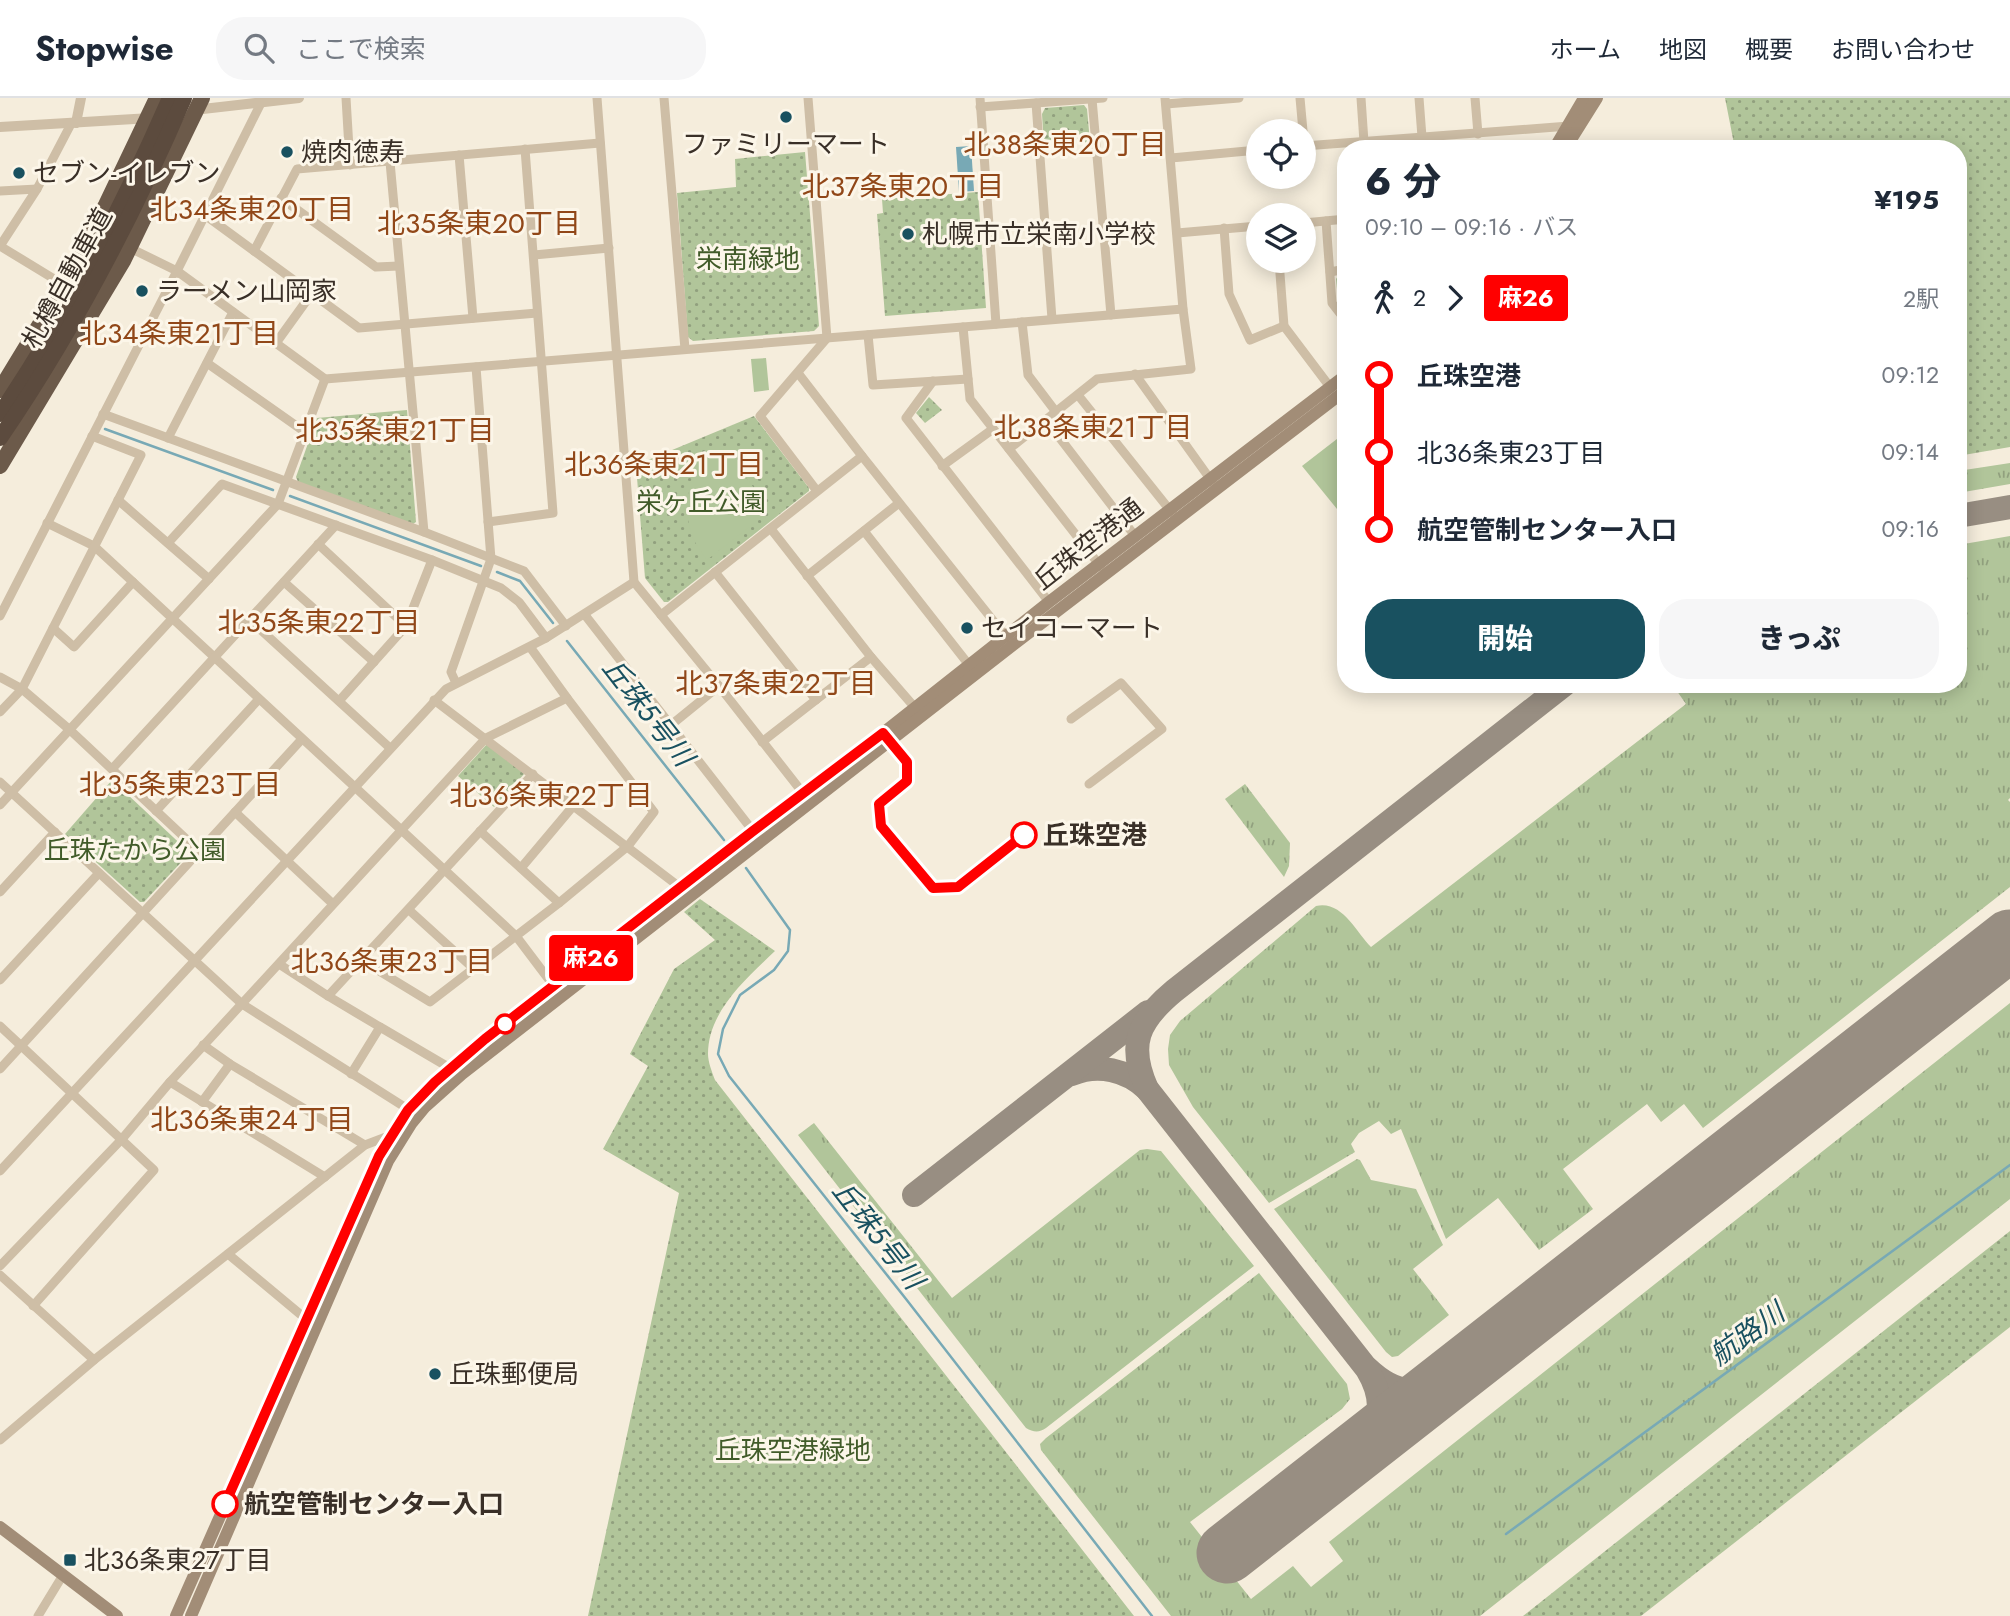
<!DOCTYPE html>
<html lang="ja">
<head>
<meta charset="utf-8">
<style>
	:root { --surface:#fff; --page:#f6f6f7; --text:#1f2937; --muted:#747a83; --line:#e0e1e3; --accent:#195160 }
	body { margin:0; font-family:Jost,"Noto Sans JP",sans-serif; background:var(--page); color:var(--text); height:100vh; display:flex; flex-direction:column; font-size:26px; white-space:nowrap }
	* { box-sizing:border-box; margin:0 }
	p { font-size:23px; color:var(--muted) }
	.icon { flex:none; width:38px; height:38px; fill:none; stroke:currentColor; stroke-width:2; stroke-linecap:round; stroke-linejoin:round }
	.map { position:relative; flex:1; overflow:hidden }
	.sheet { position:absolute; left:1337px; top:42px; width:630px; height:553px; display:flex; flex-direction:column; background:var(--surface); border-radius:28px; box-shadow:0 4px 18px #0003 }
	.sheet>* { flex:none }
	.badge { padding:0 14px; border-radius:5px; font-size:24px; line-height:46px }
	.controls { position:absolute; left:1246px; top:21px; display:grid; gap:14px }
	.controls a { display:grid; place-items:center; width:70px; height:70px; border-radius:50%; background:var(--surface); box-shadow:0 4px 18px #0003; font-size:35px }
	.map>.badge { position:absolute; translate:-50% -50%; box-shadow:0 0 0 4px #fff }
	.legs { display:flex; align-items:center; gap:10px; height:77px; padding:0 28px; font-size:23px }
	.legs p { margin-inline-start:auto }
	.summary { display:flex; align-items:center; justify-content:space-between; height:119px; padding:0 28px }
	h1 { font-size:38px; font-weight:800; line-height:52px }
	.action { display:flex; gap:14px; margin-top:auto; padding:14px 28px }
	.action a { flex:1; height:80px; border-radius:28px; background:var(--accent); color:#fff; font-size:28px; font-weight:800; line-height:80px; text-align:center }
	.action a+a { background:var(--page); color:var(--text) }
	ul { padding:0 28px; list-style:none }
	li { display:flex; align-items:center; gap:24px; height:77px; font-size:26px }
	li i { display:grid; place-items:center; width:10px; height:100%; margin:0 9px; background:currentColor }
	li i::after { content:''; width:18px; height:18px; margin:-9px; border:5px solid; border-radius:50%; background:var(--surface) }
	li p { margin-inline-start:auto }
	li:first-child i { background:linear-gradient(#0000 50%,currentColor 0) }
	li:last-child i { background:linear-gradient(currentColor 50%,#0000 0) }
	header { display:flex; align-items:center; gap:42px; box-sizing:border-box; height:98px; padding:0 35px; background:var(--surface); border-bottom:2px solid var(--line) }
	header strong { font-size:33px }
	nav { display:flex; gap:38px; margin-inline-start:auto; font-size:24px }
	.search { width:490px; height:63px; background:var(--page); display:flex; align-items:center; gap:18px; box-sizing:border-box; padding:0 24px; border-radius:28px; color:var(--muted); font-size:26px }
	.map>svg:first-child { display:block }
	.grass { fill:url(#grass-tufts) }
	.park { fill:url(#park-dots) }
	.pitch { fill:#b1c59a }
	.water { fill:#78a9b5 }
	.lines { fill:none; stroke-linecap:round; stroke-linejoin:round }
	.stream { stroke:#78a9b5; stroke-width:2.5 }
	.taxiway { stroke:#988e82; stroke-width:24 }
	.runway { stroke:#988e82; stroke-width:61 }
	.minor { stroke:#cebea6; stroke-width:9 }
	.tertiary { stroke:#cebea6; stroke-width:10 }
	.secondary { stroke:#a28d77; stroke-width:12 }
	.trunk { stroke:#6c5a4a; stroke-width:16 }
	.motorway-bridge { stroke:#5c4b3e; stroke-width:16 }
	.line-1-casing { stroke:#fff; stroke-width:16 }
	.line-1 { stroke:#f00; stroke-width:10 }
	.poi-dot { fill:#195160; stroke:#fcf6e9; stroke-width:2.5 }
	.stop-1-dot { fill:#fff; stroke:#f00; stroke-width:3.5 }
	.labels { text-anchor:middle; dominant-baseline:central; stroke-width:6; stroke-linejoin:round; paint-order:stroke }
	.poi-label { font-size:26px; fill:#3a3028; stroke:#fcf6e9; text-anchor:start }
	.park-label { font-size:26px; fill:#415b29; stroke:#fcf6e9 }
	.street-label { font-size:26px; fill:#3a3028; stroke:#fcf6e9 }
	.stop-label { font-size:26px; font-weight:bold; fill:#3a3028; stroke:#fcf6e9; text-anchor:start }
	.neighbourhood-label { font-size:28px; fill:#914718; stroke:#fcf6e9 }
	.water-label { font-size:28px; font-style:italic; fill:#195160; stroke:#fcf6e9 }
</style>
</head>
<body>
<header>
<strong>Stopwise</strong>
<div class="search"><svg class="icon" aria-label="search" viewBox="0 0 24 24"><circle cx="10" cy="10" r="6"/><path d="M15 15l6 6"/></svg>ここで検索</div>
<nav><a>ホーム</a><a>地図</a><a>概要</a><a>お問い合わせ</a></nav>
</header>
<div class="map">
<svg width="2010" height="1518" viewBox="0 0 2010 1518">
	<defs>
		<pattern id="grass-tufts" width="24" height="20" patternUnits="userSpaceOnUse" patternTransform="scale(1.75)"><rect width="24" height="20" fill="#b1c59a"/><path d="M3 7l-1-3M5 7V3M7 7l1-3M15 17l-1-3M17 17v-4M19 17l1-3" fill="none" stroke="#91a07e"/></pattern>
		<pattern id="park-dots" width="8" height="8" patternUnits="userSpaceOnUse" patternTransform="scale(1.75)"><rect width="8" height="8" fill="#b1c59a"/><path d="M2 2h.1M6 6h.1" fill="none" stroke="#91a07e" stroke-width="1.8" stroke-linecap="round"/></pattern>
	</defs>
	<rect width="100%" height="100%" fill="#f5eddc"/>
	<g class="grass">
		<path d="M2010 365V386L1958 395V373Z"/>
		<path d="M2010 438V700L2008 702 2010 704V789L1703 1030 1684 1006 1661 1024 1647 1006 1563 1071 1593 1111 1539 1152 1498 1100 1446 1141 1401 1031 1391 1036 1379 1023 1359 1035 1351 1046 1355 1054 1269 1105 1193 1009 1169 967 1168 951 1170 937 1180 923 1316 808C1342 802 1356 834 1371 849L1686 606 1672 586H1958V447Z"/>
		<path d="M1245 686 1290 745 1289 768 1284 779 1225 701Z"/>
		<path d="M2010 905V1101L1480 1518H1171L1041 1352 1040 1346 1046 1340 1259 1175 1347 1286 1350 1301 1342 1311 1190 1424 1251 1501 1293 1468 1311 1489 1343 1463 1329 1444Z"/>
		<path d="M814 1025 952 1200 1140 1052 1147 1051 1161 1053 1254 1168 1046 1330C1039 1335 1033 1334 1026 1330L798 1037Z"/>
		<path d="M1357 1061 1360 1062 1371 1082 1416 1091 1443 1147 1413 1171 1449 1217 1398 1258 1392 1259 1386 1254 1274 1111Z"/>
	</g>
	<g class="park">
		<path d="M1725 0H2010V349L1958 358V51H1735Z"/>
		<path d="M1084 7 1087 11 1090 44 1044 48 1042 16 1045 10Z"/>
		<path d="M805 54 819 228 814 233 693 243 688 239 677 95 736 89 735 61Z"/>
		<path d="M978 94 986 210 885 218 877 116 883 115 882 101Z"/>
		<path d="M1346 177V213L1338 201 1336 181 1338 178Z"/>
		<path d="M929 299 942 312 925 325 916 315Z"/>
		<path d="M407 312 416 424 413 426 298 384 296 379 317 320Z"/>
		<path d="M754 318 809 390V393L668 504H664L645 480 636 367Z"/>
		<path d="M487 646 525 675 494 709 458 678Z"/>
		<path d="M112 682 188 753 187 758 144 804H140L65 736Z"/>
		<path d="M700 801 775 853C747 880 708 913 708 956 708 964 712 974 715 982L1134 1518H588L679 1095 603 1051 648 968 630 956 674 871 715 842 684 814Z"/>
		<path d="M2010 1133V1229L1641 1518H1523Z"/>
	</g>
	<g class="pitch">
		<path d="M766 260 769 292 754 294 751 261Z"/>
		<path d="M1346 334V422L1302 368Z"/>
		<path d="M723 350 767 407 766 416 707 462C703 456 698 450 695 444 682 417 684 378 709 358 713 355 719 353 723 350Z"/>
	</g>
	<path class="water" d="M971 48 974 93 959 94 956 49Z"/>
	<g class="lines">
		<g class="stream">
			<path d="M105 331 273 392"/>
			<path d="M290 398 481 468"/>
			<path d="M497 474 520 483 553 525"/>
			<path d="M567 543 724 742"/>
			<path d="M746 770 790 832 788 853 774 872 740 897 723 931 718 956 729 978 906 1201 1152 1518"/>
			<path d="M1506 1436 2010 1067"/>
		</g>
		<g class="taxiway">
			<path d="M1958 418 2010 409"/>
			<path d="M1072 976C1098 965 1127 972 1147 991"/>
			<path d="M914 1097 1148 914"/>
			<path d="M1368 1271C1397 1298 1418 1297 1452 1280"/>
			<path d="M1359 1353C1383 1326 1385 1301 1367 1271L1147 991C1127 946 1138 923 1174 893L1565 586"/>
		</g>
		<path class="runway" d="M1227 1455 2010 842"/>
		<g class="minor">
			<path d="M346 0 350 67"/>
			<path d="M597 0 634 484 719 588 806 699"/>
			<path d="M664 0 685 251"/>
			<path d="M808 0 827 240 760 318 817 393"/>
			<path d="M980 0 996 226"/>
			<path d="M1300 0 1303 33"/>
			<path d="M1361 0 1364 44"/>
			<path d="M1419 0 1422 39"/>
			<path d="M1475 0 1478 36"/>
			<path d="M1092 1 1111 217"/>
			<path d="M1036 5 1052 221"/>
			<path d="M1166 6 1239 0"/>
			<path d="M980 9 1103 0"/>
			<path d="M1304 48 1569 28"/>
			<path d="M459 57 473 220"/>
			<path d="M1171 60 1258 52"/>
			<path d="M390 64 424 434"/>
			<path d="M0 93 37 91"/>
			<path d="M281 100 376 169 399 168"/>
			<path d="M205 117 359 230 537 215"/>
			<path d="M1326 123 1332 205 1346 223"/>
			<path d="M1304 125 1346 121"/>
			<path d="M1224 130 1229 196 1250 242 1284 228"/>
			<path d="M1177 135 1258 128"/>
			<path d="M0 148 37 91 71 26"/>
			<path d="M0 148 64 187"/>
			<path d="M130 150 177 173 325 281 1183 211"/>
			<path d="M254 153 297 71 600 45"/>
			<path d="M534 157 609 150"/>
			<path d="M1279 163 1284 228 1330 289"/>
			<path d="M1330 174 1346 171"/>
			<path d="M1022 224 1028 277 1056 314"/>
			<path d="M963 229 970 301 1101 469"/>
			<path d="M868 237 873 287 968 281"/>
			<path d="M276 245 312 195"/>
			<path d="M207 265 305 334"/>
			<path d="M798 275 862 358 1007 540"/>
			<path d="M1135 276 1213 385"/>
			<path d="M933 283 906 320 1049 504"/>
			<path d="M1078 297 1173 416"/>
			<path d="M103 316 424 434 524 473 566 528"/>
			<path d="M1046 322 1135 438"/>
			<path d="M168 340 233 214"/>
			<path d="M1009 351 1097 281 1191 271 1183 211 1165 0"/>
			<path d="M942 368 993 331"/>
			<path d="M118 402 209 481"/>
			<path d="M488 424 553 415 525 51"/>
			<path d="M47 425 94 448 516 838 556 891"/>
			<path d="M771 431 871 559 917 612"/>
			<path d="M864 433 969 567"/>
			<path d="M168 445 222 386 432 462 501 490 519 504 546 540"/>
			<path d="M318 446 406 528"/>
			<path d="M715 474 816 602"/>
			<path d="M807 478 899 405"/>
			<path d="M284 484 374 564"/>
			<path d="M585 517 753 733"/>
			<path d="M661 517 862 358"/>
			<path d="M0 518 177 173 262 3"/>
			<path d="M250 522 390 650"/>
			<path d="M53 530 74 549 133 484"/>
			<path d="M0 579 22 591 70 632 199 753"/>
			<path d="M456 585 451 574 491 461 476 269"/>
			<path d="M434 602 681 790"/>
			<path d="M339 603 406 528 432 462"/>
			<path d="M0 614 22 591 141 357 92 338"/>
			<path d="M1071 621 1121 585 1162 631 1089 686"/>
			<path d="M671 627 719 588"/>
			<path d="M762 644 871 559"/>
			<path d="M112 671 336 427"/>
			<path d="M0 684 242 906 411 1013"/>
			<path d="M0 707 278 406 325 281"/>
			<path d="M156 713 259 601"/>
			<path d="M235 714 333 806"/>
			<path d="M480 733 559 805"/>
			<path d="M521 770 574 707"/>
			<path d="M0 794 55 734"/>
			<path d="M409 812 474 871"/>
			<path d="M361 862 430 904 559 805 628 748 654 714 567 600 530 549"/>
			<path d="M279 866 328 898 380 929"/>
			<path d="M0 882 99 775"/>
			<path d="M328 898 533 676"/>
			<path d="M0 928 154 1072 33 1208"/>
			<path d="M203 947 230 966 365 1047"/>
			<path d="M0 971 302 641"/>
			<path d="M351 976 380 929 455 973"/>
			<path d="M170 984 325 1079"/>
			<path d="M202 1004 230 966"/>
			<path d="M0 1073 446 591 546 540 634 484"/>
			<path d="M228 1156 306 1221"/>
			<path d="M0 1168 122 1041 170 984 486 640 567 600"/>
			<path d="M0 1177 94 1262"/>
			<path d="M0 1342 94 1262 365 1047 386 1039H394"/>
			<path d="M38 1518 63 1477"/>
		</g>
		<g class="tertiary">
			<path d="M194 12 299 0"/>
			<path d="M76 25 81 0"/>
			<path d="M0 29 151 20"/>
		</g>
		<g class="secondary">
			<path d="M1554 51 1584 0"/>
			<path d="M1565 51 1597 0"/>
			<path d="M0 1429 117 1518"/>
			<path d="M176 1518 379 1058 408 1012 435 984 485 941 753 733 883 635 1049 504 1346 277"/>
			<path d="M191 1518 388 1063 411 1026 425 1009 462 976 1013 547 1346 292"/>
		</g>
		<g class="trunk">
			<path d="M0 292 64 187 106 107 157 0"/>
			<path d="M0 368 123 163 202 0"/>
		</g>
		<g class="motorway-bridge">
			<path d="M0 316C67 217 122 110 170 0"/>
			<path d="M0 340C73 233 133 119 184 0"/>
		</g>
	</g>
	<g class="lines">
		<g class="line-1-casing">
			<path id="line-1" d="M225 1406 379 1058 408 1012 435 984 485 941 753 733 883 635 907 664V683L879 706 881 728 933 790 958 789 1024 737"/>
		</g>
		<use href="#line-1" class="line-1"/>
	</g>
	<g class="poi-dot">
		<circle cx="786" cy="19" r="7"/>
		<circle cx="287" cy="54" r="7"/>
		<circle cx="19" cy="75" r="7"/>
		<circle cx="908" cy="136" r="7"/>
		<circle cx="142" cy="193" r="7"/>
		<circle cx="967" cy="530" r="7"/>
		<circle cx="435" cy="1276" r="7"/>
		<rect x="63" y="1455" width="14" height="14" rx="3.5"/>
	</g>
	<g class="stop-1-dot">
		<circle cx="1024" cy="737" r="12"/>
		<circle cx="505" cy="926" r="9"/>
		<circle cx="225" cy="1406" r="12"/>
	</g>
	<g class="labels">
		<g class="poi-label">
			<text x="786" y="46" text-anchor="middle">ファミリーマート</text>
			<text x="301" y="54">焼肉徳寿</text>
			<text x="33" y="75">セブン-イレブン</text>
			<text x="922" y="136">札幌市立栄南小学校</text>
			<text x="156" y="193">ラーメン山岡家</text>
			<text x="981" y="530">セイコーマート</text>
			<text x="449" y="1276">丘珠郵便局</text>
			<text x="84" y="1462">北36条東27丁目</text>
		</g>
		<g class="park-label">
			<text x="748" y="161">栄南緑地</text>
			<text x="701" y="404">栄ヶ丘公園</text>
			<text x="135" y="752">丘珠たから公園</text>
			<text x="793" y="1352">丘珠空港緑地</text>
		</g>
		<g class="street-label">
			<text transform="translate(67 180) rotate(-61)">札樽自動車道</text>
			<text transform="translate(1088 446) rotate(-38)">丘珠空港通</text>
		</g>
		<g class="stop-label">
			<text x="1043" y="737">丘珠空港</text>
			<text x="244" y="1406">航空管制センター入口</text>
		</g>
		<g class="neighbourhood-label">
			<text x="1065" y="46">北38条東20丁目</text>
			<text x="903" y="88">北37条東20丁目</text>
			<text x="252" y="111">北34条東20丁目</text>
			<text x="479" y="125">北35条東20丁目</text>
			<text x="179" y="235">北34条東21丁目</text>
			<text x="1093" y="329">北38条東21丁目</text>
			<text x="395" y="332">北35条東21丁目</text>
			<text x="664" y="366">北36条東21丁目</text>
			<text x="319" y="524">北35条東22丁目</text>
			<text x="776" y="585">北37条東22丁目</text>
			<text x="180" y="686">北35条東23丁目</text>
			<text x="551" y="697">北36条東22丁目</text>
			<text x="392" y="863">北36条東23丁目</text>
			<text x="252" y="1021">北36条東24丁目</text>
		</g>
		<g class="water-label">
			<text transform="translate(648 614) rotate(52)">丘珠５号川</text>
			<text transform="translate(878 1137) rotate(52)">丘珠５号川</text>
			<text transform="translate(1747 1236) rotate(-36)">航路川</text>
		</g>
	</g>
</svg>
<div class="controls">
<a><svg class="icon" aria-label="locate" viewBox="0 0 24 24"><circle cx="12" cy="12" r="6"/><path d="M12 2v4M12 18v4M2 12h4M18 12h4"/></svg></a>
<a><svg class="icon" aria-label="layers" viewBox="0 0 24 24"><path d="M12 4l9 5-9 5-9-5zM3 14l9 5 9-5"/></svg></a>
</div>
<b class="badge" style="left:591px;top:860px;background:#f00;color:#fff">麻26</b>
<section class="sheet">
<div class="summary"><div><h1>6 分</h1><p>09:10 – 09:16 · バス</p></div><b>¥195</b></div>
<div class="legs"><svg class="icon" aria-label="walk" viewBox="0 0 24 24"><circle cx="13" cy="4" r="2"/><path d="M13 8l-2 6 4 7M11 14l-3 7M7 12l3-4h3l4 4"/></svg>2<svg class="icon" aria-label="forward" viewBox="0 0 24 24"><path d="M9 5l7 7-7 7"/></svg><b class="badge" style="background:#f00;color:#fff">麻26</b><p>2駅</p></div>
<ul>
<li><i style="color:#f00"></i><b>丘珠空港</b><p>09:12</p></li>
<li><i style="color:#f00"></i><span>北36条東23丁目</span><p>09:14</p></li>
<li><i style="color:#f00"></i><b>航空管制センター入口</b><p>09:16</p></li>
</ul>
<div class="action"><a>開始</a><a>きっぷ</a></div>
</section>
</div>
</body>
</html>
